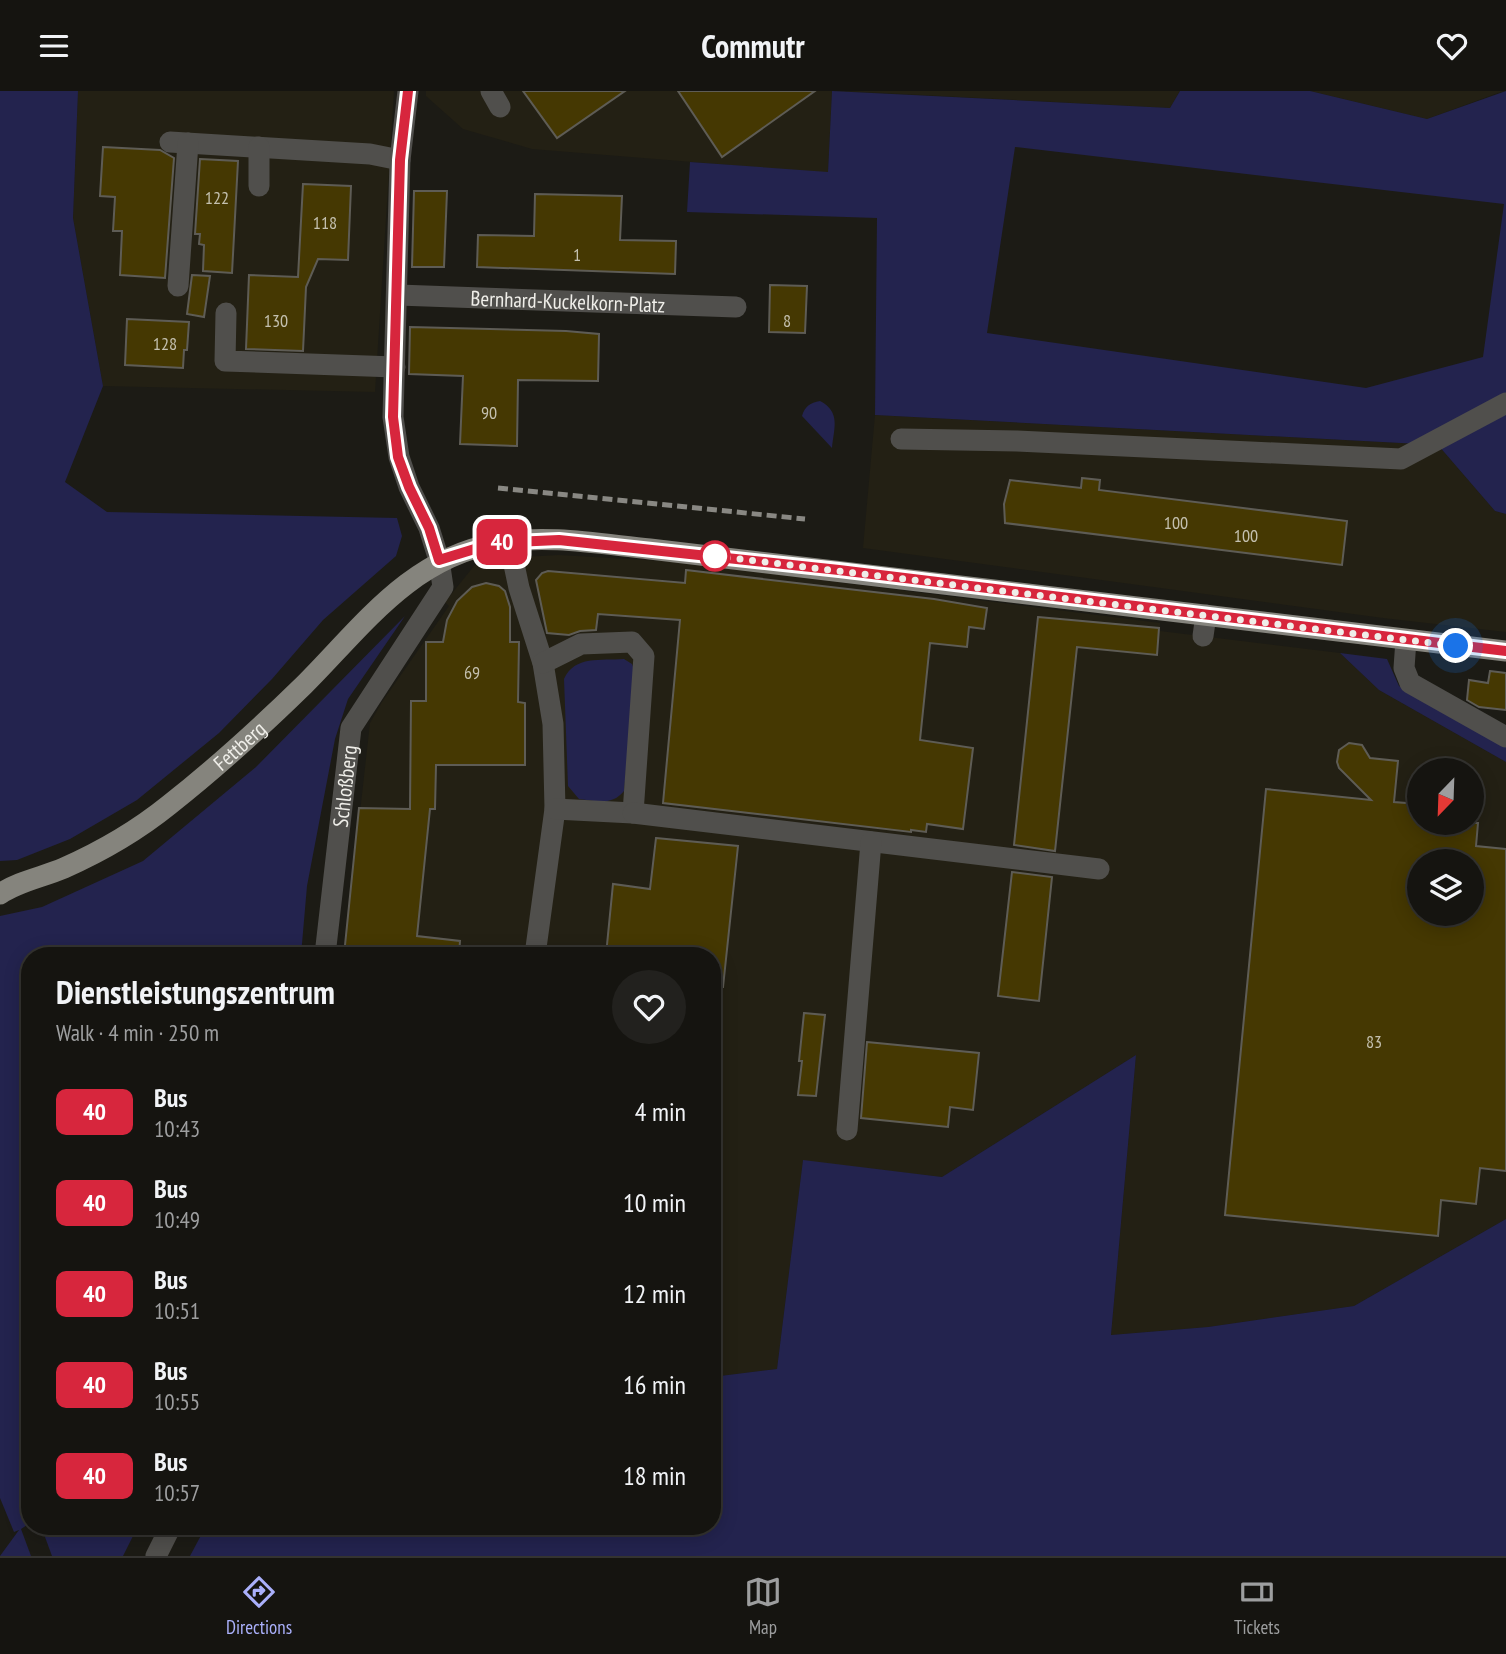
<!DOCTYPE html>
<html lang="en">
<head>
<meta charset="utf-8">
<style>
	:root { --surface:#151410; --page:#22211e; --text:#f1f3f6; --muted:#9d9e9f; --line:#343330; --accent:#aab0fb }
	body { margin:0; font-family:"PT Sans Narrow",sans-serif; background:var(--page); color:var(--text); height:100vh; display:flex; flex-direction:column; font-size:26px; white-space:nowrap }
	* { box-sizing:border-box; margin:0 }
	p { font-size:23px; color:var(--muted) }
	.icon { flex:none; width:38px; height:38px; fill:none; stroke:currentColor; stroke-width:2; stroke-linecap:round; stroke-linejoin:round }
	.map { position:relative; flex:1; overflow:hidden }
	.details { position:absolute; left:21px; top:856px; width:700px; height:588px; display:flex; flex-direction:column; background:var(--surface); border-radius:28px; box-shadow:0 4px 18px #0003,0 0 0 2px var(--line) }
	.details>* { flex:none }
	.badge { padding:0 14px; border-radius:10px; font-size:24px; line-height:46px }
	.needle { width:46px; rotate:203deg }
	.tools { position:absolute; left:1407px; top:667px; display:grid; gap:14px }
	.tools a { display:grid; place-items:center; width:77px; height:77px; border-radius:50%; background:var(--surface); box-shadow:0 4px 18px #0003,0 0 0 2px var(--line); font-size:35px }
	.you { position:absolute; width:35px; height:35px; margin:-18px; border:5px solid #fff; border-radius:50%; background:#1a73e8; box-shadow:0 0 0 10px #1a73e833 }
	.map>.badge { position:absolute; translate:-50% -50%; box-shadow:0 0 0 4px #fff }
	.round { display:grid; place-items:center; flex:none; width:74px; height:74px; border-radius:37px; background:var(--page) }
	.overview { display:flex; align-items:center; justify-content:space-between; height:119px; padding:0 35px }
	h1 { font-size:33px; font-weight:700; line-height:52px }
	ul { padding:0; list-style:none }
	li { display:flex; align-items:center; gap:21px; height:91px; padding:0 35px }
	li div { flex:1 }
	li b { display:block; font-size:26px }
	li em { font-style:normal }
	li .badge { min-width:77px; font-weight:700; text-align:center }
	header { display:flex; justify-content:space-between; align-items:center; height:91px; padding:0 35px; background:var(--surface); font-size:32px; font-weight:700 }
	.dock { display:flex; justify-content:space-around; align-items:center; height:98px; border-top:2px solid var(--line); background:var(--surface); font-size:19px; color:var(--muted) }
	.dock a { display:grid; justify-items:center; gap:4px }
	.dock .selected { color:var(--accent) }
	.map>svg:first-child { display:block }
	.built { fill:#232014; fill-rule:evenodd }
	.green { fill:#23234e; fill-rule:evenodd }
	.building { fill:#453802; stroke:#5e5c55; stroke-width:2; fill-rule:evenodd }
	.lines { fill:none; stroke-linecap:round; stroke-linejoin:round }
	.minor { stroke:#504f4c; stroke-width:21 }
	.major { stroke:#85847d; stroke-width:21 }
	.rail { stroke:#898883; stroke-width:5; stroke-dasharray:10 5; stroke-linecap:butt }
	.line-casing { stroke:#fff; stroke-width:16 }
	.line { stroke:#d7263d; stroke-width:10 }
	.walk { stroke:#efeee9; stroke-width:7; stroke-dasharray:0 12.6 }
	.stop-dot { fill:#fff; stroke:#d7263d; stroke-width:3.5 }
	.labels { text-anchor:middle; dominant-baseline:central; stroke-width:5; stroke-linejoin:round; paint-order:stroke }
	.number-label { font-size:18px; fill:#c4c0af }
	.street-label { font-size:21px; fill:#efeee9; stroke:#13120c }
</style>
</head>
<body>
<header><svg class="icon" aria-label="menu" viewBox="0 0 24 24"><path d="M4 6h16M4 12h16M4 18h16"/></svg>Commutr<svg class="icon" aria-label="heart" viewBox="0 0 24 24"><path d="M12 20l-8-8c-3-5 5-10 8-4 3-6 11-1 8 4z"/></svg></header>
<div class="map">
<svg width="1506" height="1465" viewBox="0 0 1506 1465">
	<rect width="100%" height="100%" fill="#1c1b15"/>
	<g class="built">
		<path d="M78 0H394L375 301 103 295 73 127Z"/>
		<path d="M426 0H832L828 82 532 58 463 38 426 5Z"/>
		<path d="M845 0H1180L1170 17Z"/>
		<path d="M1310 0H1503L1427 28Z"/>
		<path d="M875 324 1438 354 1495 420 1506 423V541L1383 527 863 457Z"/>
		<path d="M559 464 679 471 1160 532V540L1340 562 1379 599 1506 671V1128L1354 1215 1208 1236 1111 1244 1136 964 942 1086 803 1070 777 1278 712 1286V864H344L370 632 382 611 449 515 445 511 474 475 487 468ZM1419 679H1472V732H1419ZM1419 770H1472V822H1419Z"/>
	</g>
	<g class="green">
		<path d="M0 0H78L73 127 103 295 65 391 107 421 397 427 402 445 396 465 323 529 272 588 219 642 137 709 70 748 17 769 0 770Z"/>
		<path d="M832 0 1170 17 1180 0H1310L1427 28 1506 0V423L1495 420 1438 354 875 324 877 127 687 121 690 71 828 81ZM1015 56 1504 113 1483 266 1366 297 987 242Z"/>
		<path d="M820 310C841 321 834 337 832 357L802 325C805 315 810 312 820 310Z"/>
		<path d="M405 525 348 608 335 648 307 795 301 864H30V1432L21 1438 31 1465H0L19 1439 14 1441 0 1407V825L42 816 143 770 256 676Z"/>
		<path d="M1340 562 1387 568 1399 595 1506 655V671L1379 599Z"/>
		<path d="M624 568 632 573 635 581 624 700C612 715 596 710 579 708L568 695 564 588C575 564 600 570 624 568Z"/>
		<path d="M1136 964 1111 1244 1208 1236 1354 1215 1506 1128V1465H190L206 1435H712V1286L777 1278 803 1069 942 1086Z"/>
		<path d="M41 1435H138L123 1465H52Z"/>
	</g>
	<g class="building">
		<path d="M523 0H625L557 47Z"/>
		<path d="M678 0H815L722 66Z"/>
		<path d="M103 56 160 59 174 67 165 187 120 184 122 140H113L115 106 100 105Z"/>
		<path d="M200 68 238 70 232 182 203 180 204 154 199 153 200 143H195Z"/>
		<path d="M303 93 351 95 348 169 318 168 306 196 303 260 246 258 249 184 298 186Z"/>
		<path d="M414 100H447L444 176H412Z"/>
		<path d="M535 103 622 105 620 149 676 150 675 183 477 176 478 144 534 145Z"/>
		<path d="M192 184 210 185 204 226 187 223Z"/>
		<path d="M770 194 807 195 805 242 769 241Z"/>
		<path d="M127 228 189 231 187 259H184L183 277 125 274Z"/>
		<path d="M410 236 566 240 599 243 598 290 518 289 517 355 460 353 463 285 409 283Z"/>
		<path d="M1082 387 1100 389 1099 399 1347 430 1342 474 1005 432 1004 413 1010 389 1081 397Z"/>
		<path d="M686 479 934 508 987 517 984 538 969 536 967 556 930 552 920 649 973 657 963 738 927 733 926 741 911 739V741L663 712 680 529 598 523 596 539 580 540 569 544 547 542 536 489 542 482 548 480 685 492Z"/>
		<path d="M486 492 499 495 505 500 510 516V551H519L518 611 525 612V674H436L435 718H430L417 845 460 850 459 864H344L359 717 410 718 411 610H426V551H443L447 529 457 510 472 496Z"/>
		<path d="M1038 526 1159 537 1157 564 1077 556 1055 760 1014 754Z"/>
		<path d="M1490 580 1506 582V619L1479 616 1467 609 1469 589 1488 592Z"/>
		<path d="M1349 652 1362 654 1370 667 1398 670 1394 711 1419 713V732H1478L1476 755 1506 758V1080L1480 1077 1476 1113 1441 1109 1438 1145 1225 1124 1266 698 1371 709 1339 677 1337 671 1339 659ZM1419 770H1472V822H1419Z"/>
		<path d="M656 747 738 755 723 896H712V864H606L613 793 650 798Z"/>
		<path d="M1012 781 1052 786 1039 910 998 905Z"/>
		<path d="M804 922 825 924 816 1005 798 1004 802 970H799Z"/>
		<path d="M867 951 979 962 973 1019 950 1016 948 1036 861 1027Z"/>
	</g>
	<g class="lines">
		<g class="minor">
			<path d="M491 0 500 16"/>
			<path d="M170 51 370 63 400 69"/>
			<path d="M259 95V56"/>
			<path d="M178 195 188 52"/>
			<path id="s1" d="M398 204 736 216"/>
			<path d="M226 222 225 270 395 276"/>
			<path d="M901 348 1017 350 1401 368 1506 312"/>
			<path d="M509 450 519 497 543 572 553 633 555 718 535 864"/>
			<path d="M1203 545 1206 524"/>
			<path d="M1406 549 1404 577 1410 592 1506 646"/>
			<path d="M543 572 581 553 632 551 644 565 633 722 555 718"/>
			<path d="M633 722 1099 778"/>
			<path id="s2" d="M325 864 351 637 443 496 439 469 429 437 409 396 399 366 393 326 400 69 408 0"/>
			<path d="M847 1039 871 751"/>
			<path d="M156 1465 171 1435"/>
		</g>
		<path class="major" id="s3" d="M0 803C19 790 43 786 64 777 100 761 138 739 169 714 216 677 261 636 304 594 362 536 410 467 497 452 547 443 600 453 650 458L1506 560"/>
		<path class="rail" d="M498 397 805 428"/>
	</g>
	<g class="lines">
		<g class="line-casing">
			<path id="line" d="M408 0 400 69 393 326 398 366 409 396 429 437 439 469 494 452 559 449 839 479 1506 560"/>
		</g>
		<use href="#line" class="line"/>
		<path class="walk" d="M715 465 1456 555"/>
	</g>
	<circle class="stop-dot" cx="715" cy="465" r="14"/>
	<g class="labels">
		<g class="number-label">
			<text x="217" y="106">122</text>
			<text x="325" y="131">118</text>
			<text x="577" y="163">1</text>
			<text x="276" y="229">130</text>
			<text x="787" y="229">8</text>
			<text x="165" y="252">128</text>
			<text x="489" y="321">90</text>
			<text x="1176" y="431">100</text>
			<text x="1246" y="444">100</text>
			<text x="472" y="581">69</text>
			<text x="1374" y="950">83</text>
		</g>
		<g class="street-label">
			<text stroke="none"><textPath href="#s1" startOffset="170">Bernhard-Kuckelkorn-Platz</textPath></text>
			<text stroke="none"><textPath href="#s3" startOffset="284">Fettberg</textPath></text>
			<text stroke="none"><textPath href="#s2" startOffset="170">Schloßberg</textPath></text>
		</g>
	</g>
</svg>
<div class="tools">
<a><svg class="needle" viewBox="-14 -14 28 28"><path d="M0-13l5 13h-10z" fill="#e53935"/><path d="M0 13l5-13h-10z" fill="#9d9e9f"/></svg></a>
<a><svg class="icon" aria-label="layers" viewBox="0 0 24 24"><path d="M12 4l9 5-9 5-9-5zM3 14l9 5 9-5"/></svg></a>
</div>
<div class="you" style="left:1456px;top:555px"></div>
<b class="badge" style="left:502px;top:451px;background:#d7263d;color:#fff">40</b>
<section class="details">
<div class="overview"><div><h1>Dienstleistungszentrum</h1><p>Walk · 4 min · 250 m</p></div><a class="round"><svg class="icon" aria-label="heart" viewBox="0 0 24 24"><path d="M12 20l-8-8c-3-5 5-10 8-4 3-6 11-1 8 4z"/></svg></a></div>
<ul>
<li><span class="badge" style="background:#d7263d;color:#fff">40</span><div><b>Bus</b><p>10:43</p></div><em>4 min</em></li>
<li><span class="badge" style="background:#d7263d;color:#fff">40</span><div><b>Bus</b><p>10:49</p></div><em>10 min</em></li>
<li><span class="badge" style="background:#d7263d;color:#fff">40</span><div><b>Bus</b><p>10:51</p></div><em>12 min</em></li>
<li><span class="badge" style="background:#d7263d;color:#fff">40</span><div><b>Bus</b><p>10:55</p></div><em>16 min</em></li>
<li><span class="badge" style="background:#d7263d;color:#fff">40</span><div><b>Bus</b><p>10:57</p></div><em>18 min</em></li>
</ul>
</section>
</div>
<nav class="dock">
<a class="selected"><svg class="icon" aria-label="directions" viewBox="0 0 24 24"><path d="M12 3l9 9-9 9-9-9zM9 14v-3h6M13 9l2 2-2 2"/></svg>Directions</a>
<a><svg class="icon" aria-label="map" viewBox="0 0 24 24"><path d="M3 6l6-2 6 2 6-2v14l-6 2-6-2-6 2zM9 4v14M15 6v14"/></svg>Map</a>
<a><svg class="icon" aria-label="tickets" viewBox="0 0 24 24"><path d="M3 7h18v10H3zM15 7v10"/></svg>Tickets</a>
</nav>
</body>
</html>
